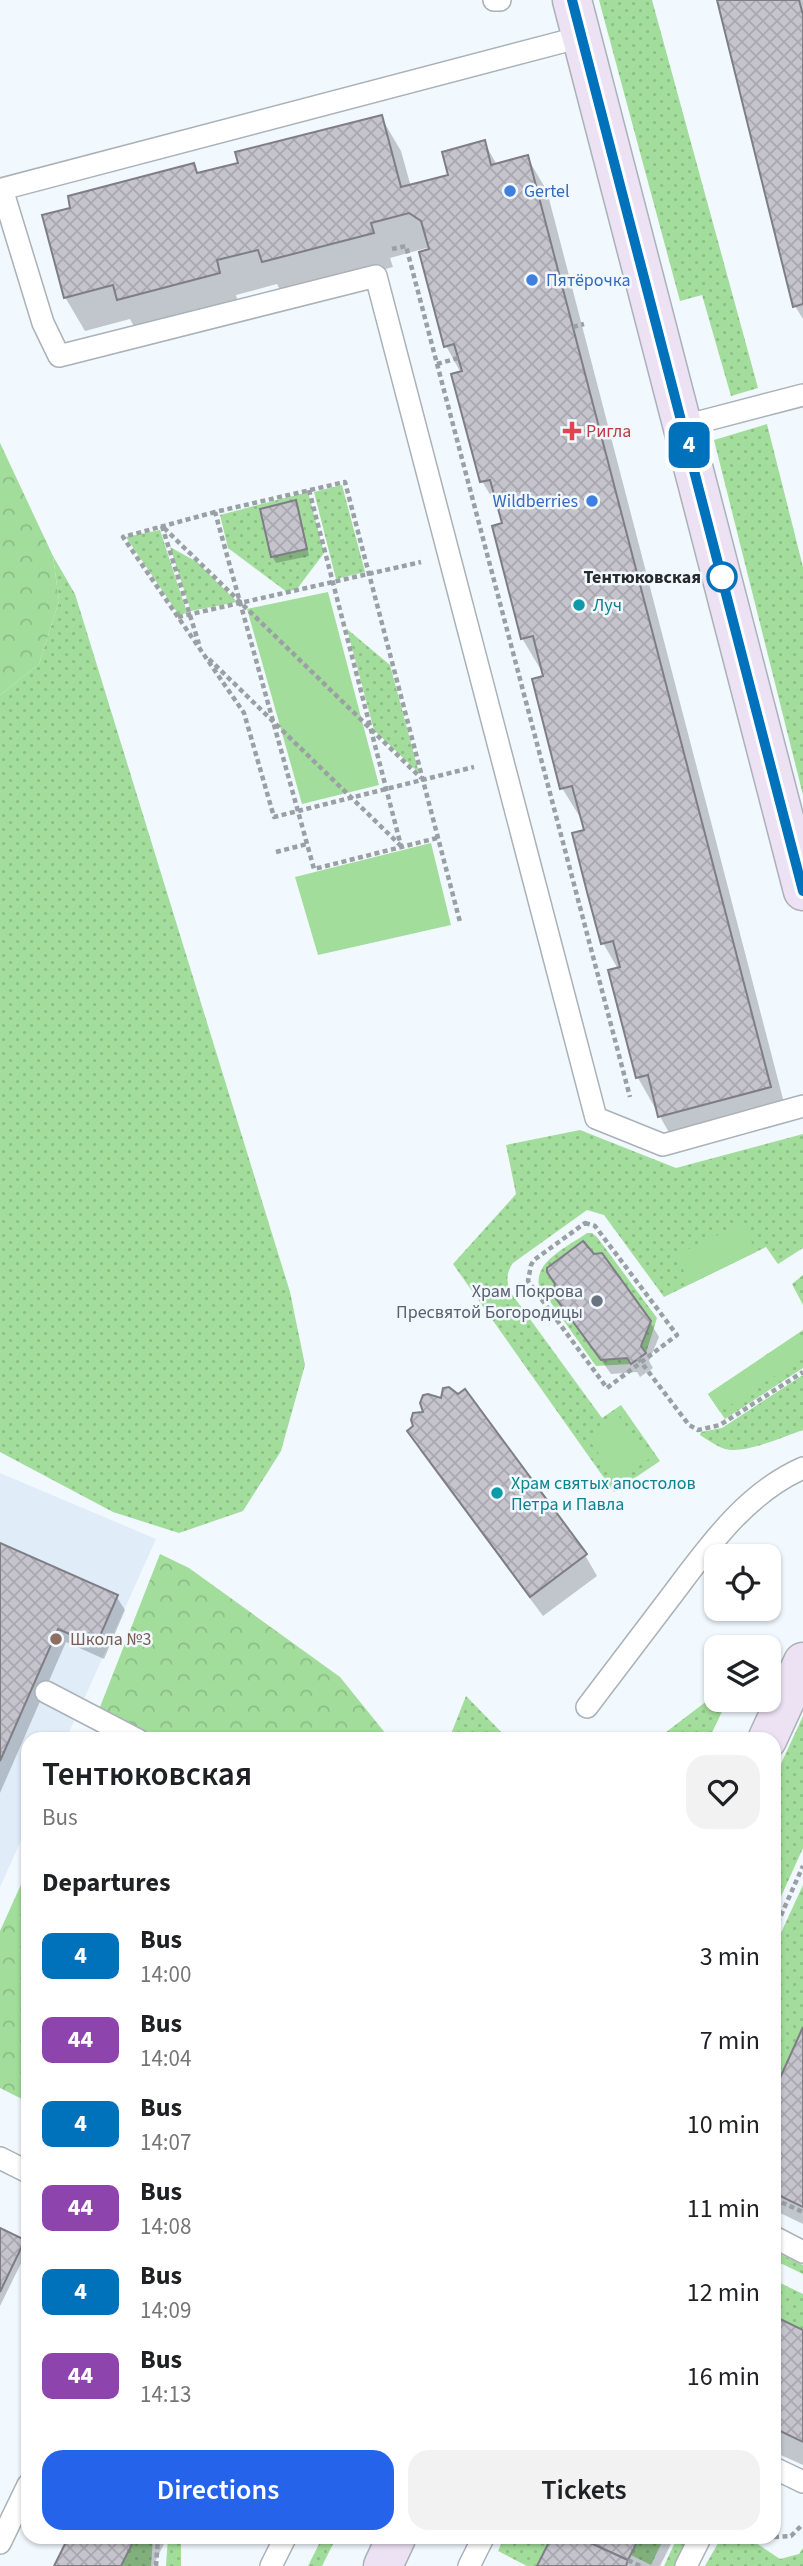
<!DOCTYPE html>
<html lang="en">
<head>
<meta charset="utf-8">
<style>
	:root { --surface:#fff; --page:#f2f2f2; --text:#202124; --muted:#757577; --accent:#2563eb }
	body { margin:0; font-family:"Source Sans 3",sans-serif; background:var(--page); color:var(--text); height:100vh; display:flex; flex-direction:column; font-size:26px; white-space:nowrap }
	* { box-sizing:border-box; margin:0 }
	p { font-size:23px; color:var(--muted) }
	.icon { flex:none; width:38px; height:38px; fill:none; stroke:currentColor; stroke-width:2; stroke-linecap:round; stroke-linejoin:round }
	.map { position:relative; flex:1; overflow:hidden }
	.side { position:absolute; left:21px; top:1732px; width:760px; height:812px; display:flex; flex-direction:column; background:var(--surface); border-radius:21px; box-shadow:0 2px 5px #0004 }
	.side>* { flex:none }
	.badge { padding:0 14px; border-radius:10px; font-size:24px; line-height:46px }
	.controls { position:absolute; left:704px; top:1544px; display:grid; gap:14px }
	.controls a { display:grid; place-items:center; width:77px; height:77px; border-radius:14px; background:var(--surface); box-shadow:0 2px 5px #0004; font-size:35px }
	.map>.badge { position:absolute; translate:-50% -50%; box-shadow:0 0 0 4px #fff }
	h2 { padding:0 21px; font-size:26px; line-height:63px }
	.round { display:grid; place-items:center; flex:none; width:74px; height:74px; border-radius:21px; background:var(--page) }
	.head { display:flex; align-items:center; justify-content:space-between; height:119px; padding:0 21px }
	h1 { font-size:33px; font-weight:600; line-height:52px }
	.button { display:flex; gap:14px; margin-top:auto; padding:14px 21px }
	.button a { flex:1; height:80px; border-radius:21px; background:var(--accent); color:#fff; font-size:28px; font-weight:600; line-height:80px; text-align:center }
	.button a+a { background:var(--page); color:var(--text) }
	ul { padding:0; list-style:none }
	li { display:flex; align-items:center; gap:21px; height:84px; padding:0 21px }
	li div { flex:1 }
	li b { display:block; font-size:26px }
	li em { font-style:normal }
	li .badge { min-width:77px; font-weight:700; text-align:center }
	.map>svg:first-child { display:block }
	.built { fill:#e0edf9 }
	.grass { fill:url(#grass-dots) }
	.forest { fill:url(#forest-crowns) }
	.green { fill:#a2dd9b }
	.shadow { fill:#0003 }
	.building { fill:url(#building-cross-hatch); stroke:#7f7e86; stroke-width:2 }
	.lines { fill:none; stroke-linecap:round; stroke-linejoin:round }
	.lane-casing { stroke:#aab1b7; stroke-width:24 }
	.secondary-casing { stroke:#aab1b7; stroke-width:41 }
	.path { stroke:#9ba0a5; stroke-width:4.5; stroke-dasharray:5 3.5; stroke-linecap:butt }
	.lane { stroke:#fff; stroke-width:21 }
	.secondary { stroke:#ece2f4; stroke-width:38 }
	.line-casing { stroke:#fff; stroke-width:16 }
	.line { stroke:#0072bc; stroke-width:10 }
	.shop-dot { fill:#3f7fe0; stroke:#f1f8fe; stroke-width:2.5 }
	.health-dot { fill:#e0444e; stroke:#f1f8fe; stroke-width:2.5 }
	.stop-dot { fill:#fff; stroke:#0072bc; stroke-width:3.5 }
	.culture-dot { fill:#0f9aa8; stroke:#f1f8fe; stroke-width:2.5 }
	.worship-dot { fill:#6b7280; stroke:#f1f8fe; stroke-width:2.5 }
	.education-dot { fill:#8d6e63; stroke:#f1f8fe; stroke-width:2.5 }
	.labels { text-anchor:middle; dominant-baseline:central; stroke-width:5; stroke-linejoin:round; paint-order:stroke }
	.shop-label { font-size:18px; fill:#366cbe; stroke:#f1f8fe; text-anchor:start }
	.health-label { font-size:18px; fill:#be3a42; stroke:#f1f8fe; text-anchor:start }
	.stop-label { font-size:18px; font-weight:bold; fill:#27292c; stroke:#f1f8fe; text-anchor:end }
	.culture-label { font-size:18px; fill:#0d838f; stroke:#f1f8fe; text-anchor:start }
	.worship-label { font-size:18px; fill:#5b616d; stroke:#f1f8fe; text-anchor:end }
	.education-label { font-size:18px; fill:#785e54; stroke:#f1f8fe; text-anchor:start }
</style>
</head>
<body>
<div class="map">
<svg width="803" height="2566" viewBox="0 0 803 2566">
	<defs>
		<pattern id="grass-dots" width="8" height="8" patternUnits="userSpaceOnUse" patternTransform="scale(1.75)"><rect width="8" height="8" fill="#a2dd9b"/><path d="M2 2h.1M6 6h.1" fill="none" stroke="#8cbe86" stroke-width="1.8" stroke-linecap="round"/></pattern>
		<pattern id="forest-crowns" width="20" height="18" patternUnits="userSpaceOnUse" patternTransform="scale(1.75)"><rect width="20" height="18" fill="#a2dd9b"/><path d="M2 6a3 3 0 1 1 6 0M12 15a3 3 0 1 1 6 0" fill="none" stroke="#8cbe86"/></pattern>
		<pattern id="building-cross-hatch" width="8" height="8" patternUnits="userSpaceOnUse" patternTransform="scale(1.75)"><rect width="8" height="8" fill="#c5c4cc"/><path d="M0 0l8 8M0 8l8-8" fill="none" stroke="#a9a8af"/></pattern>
	</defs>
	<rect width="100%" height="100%" fill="#f1f8fe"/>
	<path class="built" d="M0 1473 156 1539 66 1739 28 1740V1825L0 1887Z"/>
	<g class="grass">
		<path d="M599 0H652L758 388 731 396 702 295 680 301Z"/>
		<path d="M767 424 803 567V795L714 440Z"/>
		<path d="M342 485 365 572 336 579 314 492Z"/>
		<path d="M308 492 324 553 297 589 287 592 228 548 220 515Z"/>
		<path d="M160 530 187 613 179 615 126 537Z"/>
		<path d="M170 547 197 562 237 602 191 611Z"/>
		<path d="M53 556 75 594 290 1292 305 1365 281 1451 243 1511 179 1533 113 1512 0 1452V695L39 664 59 601Z"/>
		<path d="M347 629 390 665 419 773 374 730Z"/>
		<path d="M580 1130 676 1168 803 1134V1248L778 1264 766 1247 664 1297 604 1215 587 1210 513 1263C506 1273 506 1282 511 1293L602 1418 621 1405 660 1461 614 1492 453 1264 516 1194 506 1145Z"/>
		<path d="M587 1233H592L597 1237 657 1318 646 1353 641 1346 651 1321 602 1254H594L583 1241 547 1268V1273L555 1284 552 1293 601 1360 627 1358 631 1364 596 1366 539 1286C534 1261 569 1246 587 1233Z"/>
		<path d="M803 1275V1305L792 1284Z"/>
		<path d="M803 1330V1368L725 1419 708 1394Z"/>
		<path d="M803 1375V1430C782 1437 746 1454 725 1449 716 1446 708 1440 700 1435L701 1432 722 1428Z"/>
		<path d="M716 1694V1699H728L709 1739H657Z"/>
		<path d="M466 1696 508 1739H449Z"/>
		<path d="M803 1716V1848L774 1912V1779Z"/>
		<path d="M803 1885V2027L776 2087 774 2085V1948Z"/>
		<path d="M774 2251 803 2265V2274L774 2260Z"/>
		<path d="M774 2280 803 2294V2330L774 2316Z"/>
		<path d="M135 2538H153L151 2566H121Z"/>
		<path d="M168 2538H181V2566H166Z"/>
		<path d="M322 2538H336L322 2566H308Z"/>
		<path d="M504 2538H550L537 2566H527L498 2551Z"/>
		<path d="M639 2538H664L651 2565 631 2555Z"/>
		<path d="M677 2538H693L680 2566H664Z"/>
		<path d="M721 2538 750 2539 780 2559 799 2554 803 2548V2566H705Z"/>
	</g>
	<g class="forest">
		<path d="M0 443 53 556 59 601 39 664 0 695Z"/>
		<path d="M160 1554 189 1568 340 1677 390 1739H160L100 1707Z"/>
		<path d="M28 1869V2102L0 2088V1931Z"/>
	</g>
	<g class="green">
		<path d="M328 592 379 785 302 804 247 609Z"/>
		<path d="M431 843 451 925 318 955 295 877Z"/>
		<path d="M743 1223 756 1252 690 1284 676 1255Z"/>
		<path d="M797 1335 803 1344V1357L720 1412 708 1394Z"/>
		<path d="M618 1415 649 1459 618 1481 587 1437Z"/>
	</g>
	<g class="shadow">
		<path d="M719 0H803V319L795 306Z"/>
		<path d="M381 117 401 151 411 187 450 177 484 142 497 165 527 157 547 191 789 1122 679 1150 638 1078 610 971 618 969 603 943 586 831 583 822 562 788 545 677 522 638 504 524 502 515 482 481 461 373 446 346 430 247 390 258 393 267 283 296 277 284 236 295 239 307 138 334 130 319 85 331 65 297 72 209 193 165 198 174 240 164Z"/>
		<path d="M295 502 299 509 309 556 276 563 272 556Z"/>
		<path d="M554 1293 650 1322 659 1337 649 1361 653 1368 640 1377 637 1372 611 1374Z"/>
		<path d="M409 1431 585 1555 597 1576 543 1616 421 1452Z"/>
		<path d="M0 1545 116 1596 125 1610 104 1659 66 1642 0 1793Z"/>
		<path d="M803 2031V2224L774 2210V2088L777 2089Z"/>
		<path d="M0 2230 24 2242 28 2249 0 2306Z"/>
		<path d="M774 2318 803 2332V2465L774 2452Z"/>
		<path d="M69 2538H167L153 2566H56Z"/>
		<path d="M552 2538H674L660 2566H539Z"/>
	</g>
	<g class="building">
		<path d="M717 0H799L803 15V304L793 307Z"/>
		<path d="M382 115 401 187 448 175 442 152 485 140 491 165 528 155 771 1087 658 1117 648 1075 636 1078 608 970 620 967 613 941 601 944 587 892 572 833 584 830 572 786 560 789 532 679 543 676 533 636 521 639 492 526 502 523 490 480 480 482 451 374 462 371 454 344 444 347 419 252 429 249 421 221 409 213 371 223 374 233 262 262 258 250 217 260 220 273 117 300 113 285 64 298 42 215 70 208 68 196 194 163 197 173 238 163 235 152Z"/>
		<path d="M296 500 307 549 271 557 260 509Z"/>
		<path d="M583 1241 594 1254 602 1253 651 1321 641 1346 646 1353 631 1364 627 1358 601 1360 552 1293 555 1284 547 1272V1268Z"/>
		<path d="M449 1387 458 1394 465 1389 587 1554 530 1597 407 1431 413 1426 411 1420 413 1413 423 1412 420 1403 423 1395 428 1394 441 1398 443 1388Z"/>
		<path d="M0 1543 118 1595 96 1645 58 1629 0 1761Z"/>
		<path d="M803 2027V2207L774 2193V2085L776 2087Z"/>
		<path d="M0 2228 25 2240 0 2292Z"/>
		<path d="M774 2316 803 2330V2442L774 2428Z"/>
		<path d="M68 2538H135L121 2566H54Z"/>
		<path d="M551 2538H580L628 2560 626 2566H537Z"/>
		<path d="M580 2538H639L628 2560Z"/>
	</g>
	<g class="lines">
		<g class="lane-casing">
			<g id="lane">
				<path d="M494 0H500"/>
				<path d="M581 37 2 189 43 323 59 356 376 276 596 1118 663 1145 803 1106"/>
				<path d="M684 426 803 395"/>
				<path d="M46 1692 138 1740"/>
				<path d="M587 1707C614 1671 642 1635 669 1599 707 1549 744 1494 803 1468"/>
				<path d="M0 2158 28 2172"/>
				<path d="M774 2237 803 2252"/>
				<path d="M774 2468 803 2482"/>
				<path d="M0 2543 28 2485"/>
				<path d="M271 2566 285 2538"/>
				<path d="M469 2566 483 2538"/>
				<path d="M686 2566 700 2538"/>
			</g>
		</g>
		<g class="secondary-casing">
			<g id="secondary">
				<path d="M572 0 803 891"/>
				<path d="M767 1740 803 1662"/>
				<path d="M383 2566 396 2538"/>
			</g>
		</g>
		<g class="path">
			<path d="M392 249 406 246 630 1097"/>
			<path d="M573 327 584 324"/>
			<path d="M437 364 458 358"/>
			<path d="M309 490 401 846"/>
			<path d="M215 512 123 537 244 713 274 817 474 767"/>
			<path d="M162 526 199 644"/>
			<path d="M164 528 421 778"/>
			<path d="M178 617 421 562"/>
			<path d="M209 659 401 846"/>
			<path d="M437 838 314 869 215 512 345 482 460 922"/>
			<path d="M276 852 307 844"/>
			<path d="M585 1223 595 1226 677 1335 607 1388 528 1281 531 1265 534 1260Z"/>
			<path d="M638 1358 689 1425 698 1430 720 1425 803 1372"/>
			<path d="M774 1931 803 1866"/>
			<path d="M774 2199 803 2212"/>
			<path d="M774 2537 791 2536 803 2524"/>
			<path d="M628 2560 640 2566"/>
			<path d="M156 2566 158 2538"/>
		</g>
		<use href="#lane" class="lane"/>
		<use href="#secondary" class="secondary"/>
	</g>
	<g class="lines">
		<g class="line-casing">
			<path id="line" d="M572 0 803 891"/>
		</g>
		<use href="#line" class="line"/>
	</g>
	<g class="shop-dot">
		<circle cx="510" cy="191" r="7"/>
		<circle cx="532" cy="280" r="7"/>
		<circle cx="592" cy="501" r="7"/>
	</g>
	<path class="health-dot" d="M568.5 420.5h7v7h7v7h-7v7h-7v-7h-7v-7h7z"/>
	<circle class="stop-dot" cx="722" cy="577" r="14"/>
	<g class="culture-dot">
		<circle cx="579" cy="605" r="7"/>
		<circle cx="497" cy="1493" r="7"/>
	</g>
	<circle class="worship-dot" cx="597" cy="1301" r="7"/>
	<circle class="education-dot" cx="56" cy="1639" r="7"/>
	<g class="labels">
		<g class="shop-label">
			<text x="524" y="191">Gertel</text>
			<text x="546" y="280">Пятёрочка</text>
			<text x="578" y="501" text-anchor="end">Wildberries</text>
		</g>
		<g class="health-label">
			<text x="586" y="431">Ригла</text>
		</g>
		<g class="stop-label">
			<text x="701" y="577">Тентюковская</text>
		</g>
		<g class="culture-label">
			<text x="593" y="605">Луч</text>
			<text x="511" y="1483">Храм святых апостолов<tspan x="511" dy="21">Петра и Павла</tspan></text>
		</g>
		<g class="worship-label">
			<text x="583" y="1291">Храм Покрова<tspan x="583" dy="21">Пресвятой Богородицы</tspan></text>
		</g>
		<g class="education-label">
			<text x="70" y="1639">Школа №3</text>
		</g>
	</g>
</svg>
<div class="controls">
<a><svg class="icon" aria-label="locate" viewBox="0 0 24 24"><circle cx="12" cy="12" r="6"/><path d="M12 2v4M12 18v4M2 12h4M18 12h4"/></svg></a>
<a><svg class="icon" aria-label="layers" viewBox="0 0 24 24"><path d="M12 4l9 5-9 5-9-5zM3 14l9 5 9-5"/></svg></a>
</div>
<b class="badge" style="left:689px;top:445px;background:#0072bc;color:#fff">4</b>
<section class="side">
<div class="head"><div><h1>Тентюковская</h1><p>Bus</p></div><a class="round"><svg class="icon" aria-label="heart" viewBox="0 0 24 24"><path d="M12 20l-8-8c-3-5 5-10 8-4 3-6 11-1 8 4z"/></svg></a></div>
<h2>Departures</h2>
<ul>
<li><span class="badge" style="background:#0072bc;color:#fff">4</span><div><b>Bus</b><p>14:00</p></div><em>3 min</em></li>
<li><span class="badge" style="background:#8e44ad;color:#fff">44</span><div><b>Bus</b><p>14:04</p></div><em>7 min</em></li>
<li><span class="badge" style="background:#0072bc;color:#fff">4</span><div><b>Bus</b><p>14:07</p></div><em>10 min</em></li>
<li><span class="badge" style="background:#8e44ad;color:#fff">44</span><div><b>Bus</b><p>14:08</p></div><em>11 min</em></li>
<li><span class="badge" style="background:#0072bc;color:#fff">4</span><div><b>Bus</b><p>14:09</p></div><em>12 min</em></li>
<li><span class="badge" style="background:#8e44ad;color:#fff">44</span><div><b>Bus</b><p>14:13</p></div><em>16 min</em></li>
</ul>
<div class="button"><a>Directions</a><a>Tickets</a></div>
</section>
</div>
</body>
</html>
